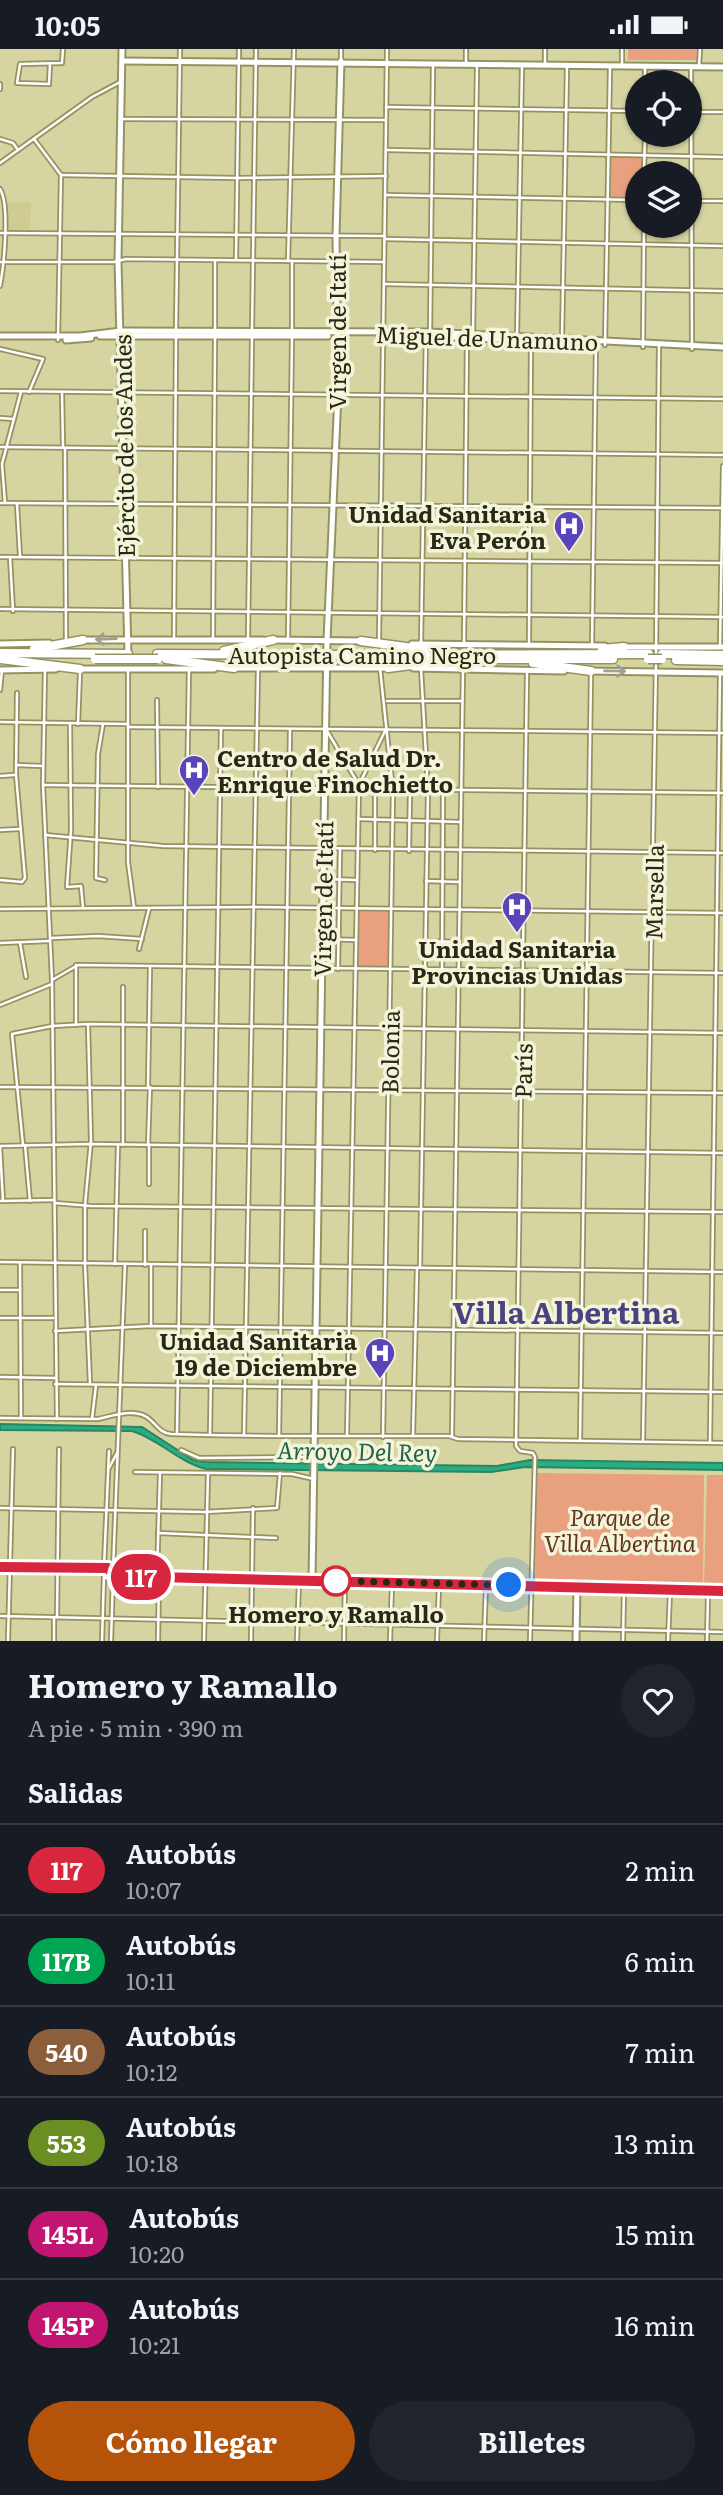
<!DOCTYPE html>
<html lang="es">
<head>
<meta charset="utf-8">
<style>
	:root { --surface:#171b24; --page:#20242c; --text:#f1f3f6; --muted:#9ea1a6; --line:#363941; --accent:#b45309 }
	body { margin:0; font-family:Literata,serif; background:var(--page); color:var(--text); height:100vh; display:flex; flex-direction:column; font-size:26px; white-space:nowrap }
	* { box-sizing:border-box; margin:0 }
	p { font-size:23px; color:var(--muted) }
	.icon { flex:none; width:38px; height:38px; fill:none; stroke:currentColor; stroke-width:2; stroke-linecap:round; stroke-linejoin:round }
	.map { position:relative; height:1592px; overflow:hidden }
	.drawer { display:flex; flex-direction:column; background:var(--surface); flex:1 }
	.drawer>* { flex:none }
	.badge { padding:0 14px; border-radius:23px; font-size:24px; line-height:46px }
	.tools { position:absolute; left:625px; top:21px; display:grid; gap:14px }
	.tools a { display:grid; place-items:center; width:77px; height:77px; border-radius:50%; background:var(--surface); box-shadow:0 2px 5px #0004; font-size:35px }
	.you { position:absolute; width:35px; height:35px; margin:-18px; border:5px solid #fff; border-radius:50%; background:#1a73e8; box-shadow:0 0 0 10px #1a73e833 }
	.map>.badge { position:absolute; translate:-50% -50%; box-shadow:0 0 0 4px #fff }
	h2 { padding:0 28px; font-size:26px; line-height:63px }
	.round { display:grid; place-items:center; flex:none; width:74px; height:74px; border-radius:37px; background:var(--page) }
	.overview { display:flex; align-items:center; justify-content:space-between; height:119px; padding:0 28px }
	h1 { font-size:33px; font-weight:700; line-height:52px }
	.cta { display:flex; gap:14px; margin-top:auto; padding:14px 28px }
	.cta a { flex:1; height:80px; border-radius:42px; background:var(--accent); color:#fff; font-size:28px; font-weight:700; line-height:80px; text-align:center }
	.cta a+a { background:var(--page); color:var(--text) }
	ul { padding:0; list-style:none }
	li { display:flex; align-items:center; gap:21px; height:91px; padding:0 28px; border-top:2px solid var(--line) }
	li div { flex:1 }
	li b { display:block; font-size:26px }
	li em { font-style:normal }
	li .badge { min-width:77px; font-weight:700; text-align:center }
	.status { display:flex; justify-content:space-between; align-items:center; height:49px; padding:0 35px; background:var(--surface); direction:ltr }
	.status svg { height:19px; fill:currentColor }
	.map>svg:first-child { display:block }
	.built { fill:#cecc91 }
	.green { fill:#e9a07e }
	.water { fill:#2aad82; stroke:#2a8561; stroke-width:2 }
	.lines { fill:none; stroke-linecap:round; stroke-linejoin:round }
	.street-casing { stroke:#949261; stroke-width:6 }
	.secondary-casing { stroke:#949261; stroke-width:9 }
	.highway-casing { stroke:#949261; stroke-width:11 }
	.street { stroke:#fff; stroke-width:2.5 }
	.secondary { stroke:#fff; stroke-width:5 }
	.highway { stroke:#fff; stroke-width:8 }
	.highway-bridge-casing { stroke:#949261; stroke-width:11; stroke-linecap:butt }
	.highway-bridge { stroke:#fff; stroke-width:8 }
	.oneway { stroke:#9f9e95 }
	.line-casing { stroke:#fff; stroke-width:16 }
	.line { stroke:#d7263d; stroke-width:10 }
	.walk { stroke:#292814; stroke-width:7; stroke-dasharray:0 12.6 }
	.stop-dot { fill:#fff; stroke:#d7263d; stroke-width:3.5 }
	.labels { text-anchor:middle; dominant-baseline:central; stroke-width:7; stroke-linejoin:round; paint-order:stroke }
	.street-label { font-size:23px; fill:#292814; stroke:#f4f4da }
	.poi-label { font-size:23px; font-weight:bold; fill:#292814; stroke:#f4f4da; text-anchor:end }
	.park-label { font-size:23px; font-style:italic; fill:#63341d; stroke:#f4f4da }
	.stop-label { font-size:23px; font-weight:bold; fill:#292814; stroke:#f4f4da }
	.water-label { font-size:24px; font-style:italic; fill:#23634c; stroke:#f4f4da }
	.district-label { font-size:30px; font-weight:bold; fill:#4a4381; stroke:#f4f4da }
</style>
</head>
<body>
<div class="status"><b>10:05</b><svg viewBox="0 0 49 12"><path d="M0 12V9h3v3zM5 12V6h3v6zM10 12V3h3v9zM15 12V0h3v12zM26 1h20v11H26zM47 4h2v5h-2z"/></svg></div>
<div class="map">
<svg width="723" height="1592" viewBox="0 0 723 1592">
	<rect width="100%" height="100%" fill="#d6d4a1"/>
	<path class="built" d="M31 153 30 182H6L5 154Z"/>
	<g class="green">
		<rect x="628" y="0" width="70" height="11"/>
		<path d="M609 105 645 106 644 124H637V151L608 150Z"/>
		<path d="M357 860 391 861 390 919 355 920Z"/>
		<path d="M536 1424 704 1426 703 1535 535 1533Z"/>
		<path d="M707 1426H723V1537H704Z"/>
	</g>
	<path class="water" d="M0 1375 142 1378 193 1411 205 1413 497 1417 530 1411 723 1414V1421L525 1418 491 1423 206 1420C178 1413 159 1390 132 1382L0 1381Z"/>
	<g class="lines">
		<g class="street-casing">
			<g id="street">
				<path d="M341 12V0"/>
				<path d="M466 14V0"/>
				<path d="M50 15 49 35 17 34 20 15 62 14 63 0"/>
				<path d="M545 15V0"/>
				<path d="M622 16V0"/>
				<path d="M691 17 692 300"/>
				<path d="M699 17 700 0"/>
				<path d="M645 19V33"/>
				<path d="M0 35V40"/>
				<path d="M386 58 637 62"/>
				<path d="M691 63H723"/>
				<path d="M121 70 386 71"/>
				<path d="M0 90 13 94 18 101"/>
				<path d="M34 90 61 126 58 291"/>
				<path d="M387 101 723 108"/>
				<path d="M0 114 92 48 122 32"/>
				<path d="M644 124 645 86"/>
				<path d="M61 126 237 129 386 127"/>
				<path d="M0 140C10 156 4 216 0 237"/>
				<path d="M386 146 637 151"/>
				<path d="M690 152H723"/>
				<path d="M0 184 385 187"/>
				<path d="M385 190 723 197"/>
				<path d="M236 211 239 0"/>
				<path d="M288 212 294 0"/>
				<path d="M292 212V282"/>
				<path d="M0 213H114L126 210 384 213"/>
				<path d="M384 235 723 242"/>
				<path d="M176 280 180 0"/>
				<path d="M215 282V212"/>
				<path d="M252 282 256 0"/>
				<path d="M473 285 477 16"/>
				<path d="M430 287 433 17"/>
				<path d="M517 287 522 18"/>
				<path d="M562 290 567 17"/>
				<path d="M605 296 610 19"/>
				<path d="M643 298 644 177"/>
				<path d="M0 300 43 310 29 343"/>
				<path d="M0 342 723 350"/>
				<path d="M62 343 63 398"/>
				<path d="M0 369 14 370"/>
				<path d="M0 398 723 406"/>
				<path d="M65 399 66 591"/>
				<path d="M0 454 723 459"/>
				<path d="M5 454 2 415 21 343"/>
				<path d="M17 455 20 507"/>
				<path d="M0 508 723 514"/>
				<path d="M10 508 13 562"/>
				<path d="M1 560 723 568"/>
				<path d="M174 589 176 287"/>
				<path d="M213 589 215 289"/>
				<path d="M248 590 252 289"/>
				<path d="M288 590 292 289"/>
				<path d="M379 592 387 0"/>
				<path d="M464 595 467 288"/>
				<path d="M421 596 426 284"/>
				<path d="M529 596 531 291"/>
				<path d="M592 597 596 292"/>
				<path d="M720 598 723 417"/>
				<path d="M656 607 659 295"/>
				<path d="M380 619 393 742 383 1388"/>
				<path d="M45 620 43 736 52 931 57 1370"/>
				<path d="M128 620V813L134 858"/>
				<path d="M527 623 516 1397 520 1402 533 1404 535 1408 530 1592"/>
				<path d="M0 641 2 621"/>
				<path d="M157 651 158 738"/>
				<path d="M387 652H461"/>
				<path d="M0 673 128 675"/>
				<path d="M70 674 71 780 67 838 81 837 83 859"/>
				<path d="M78 675 80 623"/>
				<path d="M103 675 98 705 96 829 105 831"/>
				<path d="M128 678 723 684"/>
				<path d="M327 682 359 736"/>
				<path d="M16 716 43 717"/>
				<path d="M0 727 14 726"/>
				<path d="M44 736 723 744"/>
				<path d="M359 770 461 773"/>
				<path d="M0 781 20 780"/>
				<path d="M45 786 163 797 723 804"/>
				<path d="M375 801V741"/>
				<path d="M409 802 410 742"/>
				<path d="M323 830 357 831"/>
				<path d="M0 831 22 833 25 829 16 726 17 644"/>
				<path d="M426 832 460 833"/>
				<path d="M0 860 254 858 723 864"/>
				<path d="M51 889 98 887 142 890"/>
				<path d="M322 890 356 891"/>
				<path d="M425 892 459 893"/>
				<path d="M0 894 49 892"/>
				<path d="M20 894 26 928"/>
				<path d="M139 900 149 860"/>
				<path d="M76 916V976"/>
				<path d="M338 920 340 800"/>
				<path d="M442 920 443 741"/>
				<path d="M52 931 78 916 723 924"/>
				<path d="M123 938V1096"/>
				<path d="M0 956 52 935"/>
				<path d="M88 975 91 1092 85 1156V1215L90 1334"/>
				<path d="M148 1037 150 918"/>
				<path d="M0 1038 723 1044"/>
				<path d="M23 1096 12 985 52 977 88 975 723 984"/>
				<path d="M25 1096 30 1152"/>
				<path d="M148 1096 150 1038"/>
				<path d="M0 1097 90 1095 723 1104"/>
				<path d="M0 1098 3 1152"/>
				<path d="M149 1135V1096"/>
				<path d="M0 1152 54 1151"/>
				<path d="M55 1154 91 1157 723 1163"/>
				<path d="M0 1213 723 1223"/>
				<path d="M20 1215 21 1369"/>
				<path d="M115 1215 118 1096"/>
				<path d="M145 1216V1182"/>
				<path d="M420 1219 428 741 421 620"/>
				<path d="M0 1241H20"/>
				<path d="M0 1269H53"/>
				<path d="M151 1277V1217"/>
				<path d="M55 1282 151 1277 723 1284"/>
				<path d="M0 1328 55 1329"/>
				<path d="M55 1335 723 1343"/>
				<path d="M0 1369 98 1370C112 1367 130 1360 145 1367 155 1372 158 1384 171 1385 263 1388 356 1387 449 1387L458 1390 723 1394"/>
				<path d="M92 1370 96 1336"/>
				<path d="M177 1384 189 619"/>
				<path d="M210 1385 221 679"/>
				<path d="M244 1386 258 619"/>
				<path d="M279 1387 290 680"/>
				<path d="M347 1387 359 736 385 682"/>
				<path d="M413 1387 417 1219"/>
				<path d="M452 1387 463 620"/>
				<path d="M580 1391 591 625"/>
				<path d="M643 1391 656 614"/>
				<path d="M710 1393 720 624"/>
				<path d="M181 1401 199 1409 313 1408"/>
				<path d="M109 1419 117 1404"/>
				<path d="M135 1423 292 1425 314 1430"/>
				<path d="M0 1459 205 1463 277 1459 280 1424"/>
				<path d="M158 1484 276 1489"/>
				<path d="M104 1518 109 1402"/>
				<path d="M113 1522 125 1215"/>
				<path d="M157 1528 160 1424"/>
				<path d="M0 1567 723 1583"/>
				<path d="M57 1568 59 1400"/>
				<path d="M8 1592 13 1400"/>
				<path d="M54 1592V1569"/>
				<path d="M102 1592 104 1526"/>
				<path d="M111 1592 113 1529"/>
				<path d="M158 1592 159 1529"/>
				<path d="M204 1592 208 1424"/>
				<path d="M251 1592 253 1459"/>
				<path d="M297 1592 299 1532"/>
				<path d="M344 1592 345 1532"/>
				<path d="M390 1592 392 1536"/>
				<path d="M437 1592 439 1536"/>
				<path d="M484 1592 486 1536"/>
				<path d="M623 1592 624 1539"/>
				<path d="M668 1592 670 1543"/>
				<path d="M707 1592 708 1543"/>
			</g>
		</g>
		<g class="secondary-casing">
			<g id="secondary">
				<path d="M122 0 118 212 128 606"/>
				<path d="M122 12 723 18"/>
				<path d="M0 287H80L121 282 429 283 723 298"/>
				<path d="M100 287H328"/>
				<path d="M433 287 580 294"/>
				<path d="M66 291 91 289"/>
				<path d="M80 591H263"/>
				<path d="M272 591 364 592"/>
				<path d="M0 595 49 594"/>
				<path d="M412 595 605 597"/>
				<path d="M622 598H723"/>
				<path d="M231 619H389"/>
				<path d="M413 619 564 622"/>
				<path d="M77 620H214"/>
				<path d="M0 621 56 620"/>
				<path d="M588 622 723 624"/>
				<path d="M0 1518 108 1519 114 1527"/>
				<path d="M103 1521 106 1528 114 1527"/>
				<path d="M114 1527 723 1542"/>
				<path d="M312 1532 327 591 338 345 336 186 341 12"/>
				<path d="M576 1592 577 1538"/>
			</g>
		</g>
		<g class="highway-casing">
			<g id="highway">
				<path d="M361 592 428 601"/>
				<path d="M34 600 83 591"/>
				<path d="M602 600 624 598"/>
				<path d="M224 602 273 591"/>
				<path d="M0 604 128 605"/>
				<path d="M157 605 316 606"/>
				<path d="M662 605 723 606"/>
				<path d="M333 606 649 605"/>
				<path d="M0 610 80 620"/>
				<path d="M166 610 234 619"/>
				<path d="M430 610H613"/>
				<path d="M676 611 723 612"/>
				<path d="M533 614 591 622"/>
				<path d="M388 619 434 613"/>
			</g>
		</g>
		<use href="#street" class="street"/>
		<use href="#secondary" class="secondary"/>
		<use href="#highway" class="highway"/>
		<g class="highway-bridge-casing">
			<g id="highway-bridge">
				<path d="M316 606H333"/>
				<path d="M95 610H158"/>
				<path d="M648 610H662"/>
			</g>
		</g>
		<use href="#highway-bridge" class="highway-bridge"/>
	</g>
	<defs><path id="oneway-shaft" d="M-6 0H5M1.5-3L5.5 0L1.5 3" fill="none" stroke-width="1.6" stroke-linecap="round" stroke-linejoin="round" transform="scale(1.75)"/></defs>
	<g class="oneway">
		<use href="#oneway-shaft" transform="translate(106 590) rotate(178)"/>
		<use href="#oneway-shaft" transform="translate(615 622) rotate(1)"/>
	</g>
	<g class="lines">
		<g class="line-casing">
			<path id="line" d="M0 1518 108 1519 114 1527 157 1528 723 1542"/>
		</g>
		<use href="#line" class="line"/>
		<path class="walk" d="M336 1532 509 1536"/>
	</g>
	<defs>
		<g id="hospital-pin" transform="scale(1.575)"><path d="M0 17L-7.5 6A9.5 9.5 0 1 1 7.5 6Z" fill="#5a44bc" stroke="#f4f4da"/><path d="M-5-5h3v3.5h4V-5h3V5h-3V1.5h-4V5h-3Z" fill="#fff"/></g>
	</defs>
	<g fill-rule="evenodd">
		<use href="#hospital-pin" x="569" y="477"/>
		<use href="#hospital-pin" x="194" y="721"/>
		<use href="#hospital-pin" x="517" y="858"/>
		<use href="#hospital-pin" x="380" y="1304"/>
	</g>
	<circle class="stop-dot" cx="336" cy="1532" r="14"/>
	<g class="labels">
		<g class="street-label">
			<text transform="translate(336 283) rotate(-90)">Virgen de Itatí</text>
			<text transform="translate(487 288) rotate(2)">Miguel de Unamuno</text>
			<text transform="translate(123 397) rotate(-91)">Ejército de los Andes</text>
			<text x="362" y="605">Autopista Camino Negro</text>
			<text transform="translate(653 843) rotate(-89)">Marsella</text>
			<text transform="translate(322 850) rotate(-89)">Virgen de Itatí</text>
			<text transform="translate(389 1003) rotate(-89)">Bolonia</text>
			<text transform="translate(522 1022) rotate(-89)">París</text>
		</g>
		<g class="poi-label">
			<text x="546" y="464">Unidad Sanitaria<tspan x="546" dy="26">Eva Perón</tspan></text>
			<text x="217" y="708" text-anchor="start">Centro de Salud Dr.<tspan x="217" dy="26">Enrique Finochietto</tspan></text>
			<text x="517" y="899" text-anchor="middle">Unidad Sanitaria<tspan x="517" dy="26">Provincias Unidas</tspan></text>
			<text x="357" y="1291">Unidad Sanitaria<tspan x="357" dy="26">19 de Diciembre</tspan></text>
		</g>
		<g class="park-label">
			<text x="620" y="1467">Parque de<tspan x="620" dy="26">Villa Albertina</tspan></text>
		</g>
		<g class="stop-label">
			<text x="336" y="1564">Homero y Ramallo</text>
		</g>
		<g class="water-label">
			<text transform="translate(357 1401) rotate(1)">Arroyo Del Rey</text>
		</g>
		<g class="district-label">
			<text x="566" y="1262">Villa Albertina</text>
		</g>
	</g>
</svg>
<div class="tools">
<a><svg class="icon" aria-label="locate" viewBox="0 0 24 24"><circle cx="12" cy="12" r="6"/><path d="M12 2v4M12 18v4M2 12h4M18 12h4"/></svg></a>
<a><svg class="icon" aria-label="layers" viewBox="0 0 24 24"><path d="M12 4l9 5-9 5-9-5zM3 14l9 5 9-5"/></svg></a>
</div>
<div class="you" style="left:509px;top:1536px"></div>
<b class="badge" style="left:141px;top:1528px;background:#d7263d;color:#fff">117</b>
</div>
<section class="drawer">
<div class="overview"><div><h1>Homero y Ramallo</h1><p>A pie · 5 min · 390 m</p></div><a class="round"><svg class="icon" aria-label="heart" viewBox="0 0 24 24"><path d="M12 20l-8-8c-3-5 5-10 8-4 3-6 11-1 8 4z"/></svg></a></div>
<h2>Salidas</h2>
<ul>
<li><span class="badge" style="background:#d7263d;color:#fff">117</span><div><b>Autobús</b><p>10:07</p></div><em>2 min</em></li>
<li><span class="badge" style="background:#00a651;color:#fff">117B</span><div><b>Autobús</b><p>10:11</p></div><em>6 min</em></li>
<li><span class="badge" style="background:#8b5e3c;color:#fff">540</span><div><b>Autobús</b><p>10:12</p></div><em>7 min</em></li>
<li><span class="badge" style="background:#6b8e23;color:#fff">553</span><div><b>Autobús</b><p>10:18</p></div><em>13 min</em></li>
<li><span class="badge" style="background:#c11571;color:#fff">145L</span><div><b>Autobús</b><p>10:20</p></div><em>15 min</em></li>
<li><span class="badge" style="background:#c11571;color:#fff">145P</span><div><b>Autobús</b><p>10:21</p></div><em>16 min</em></li>
</ul>
<div class="cta"><a>Cómo llegar</a><a>Billetes</a></div>
</section>
</body>
</html>
